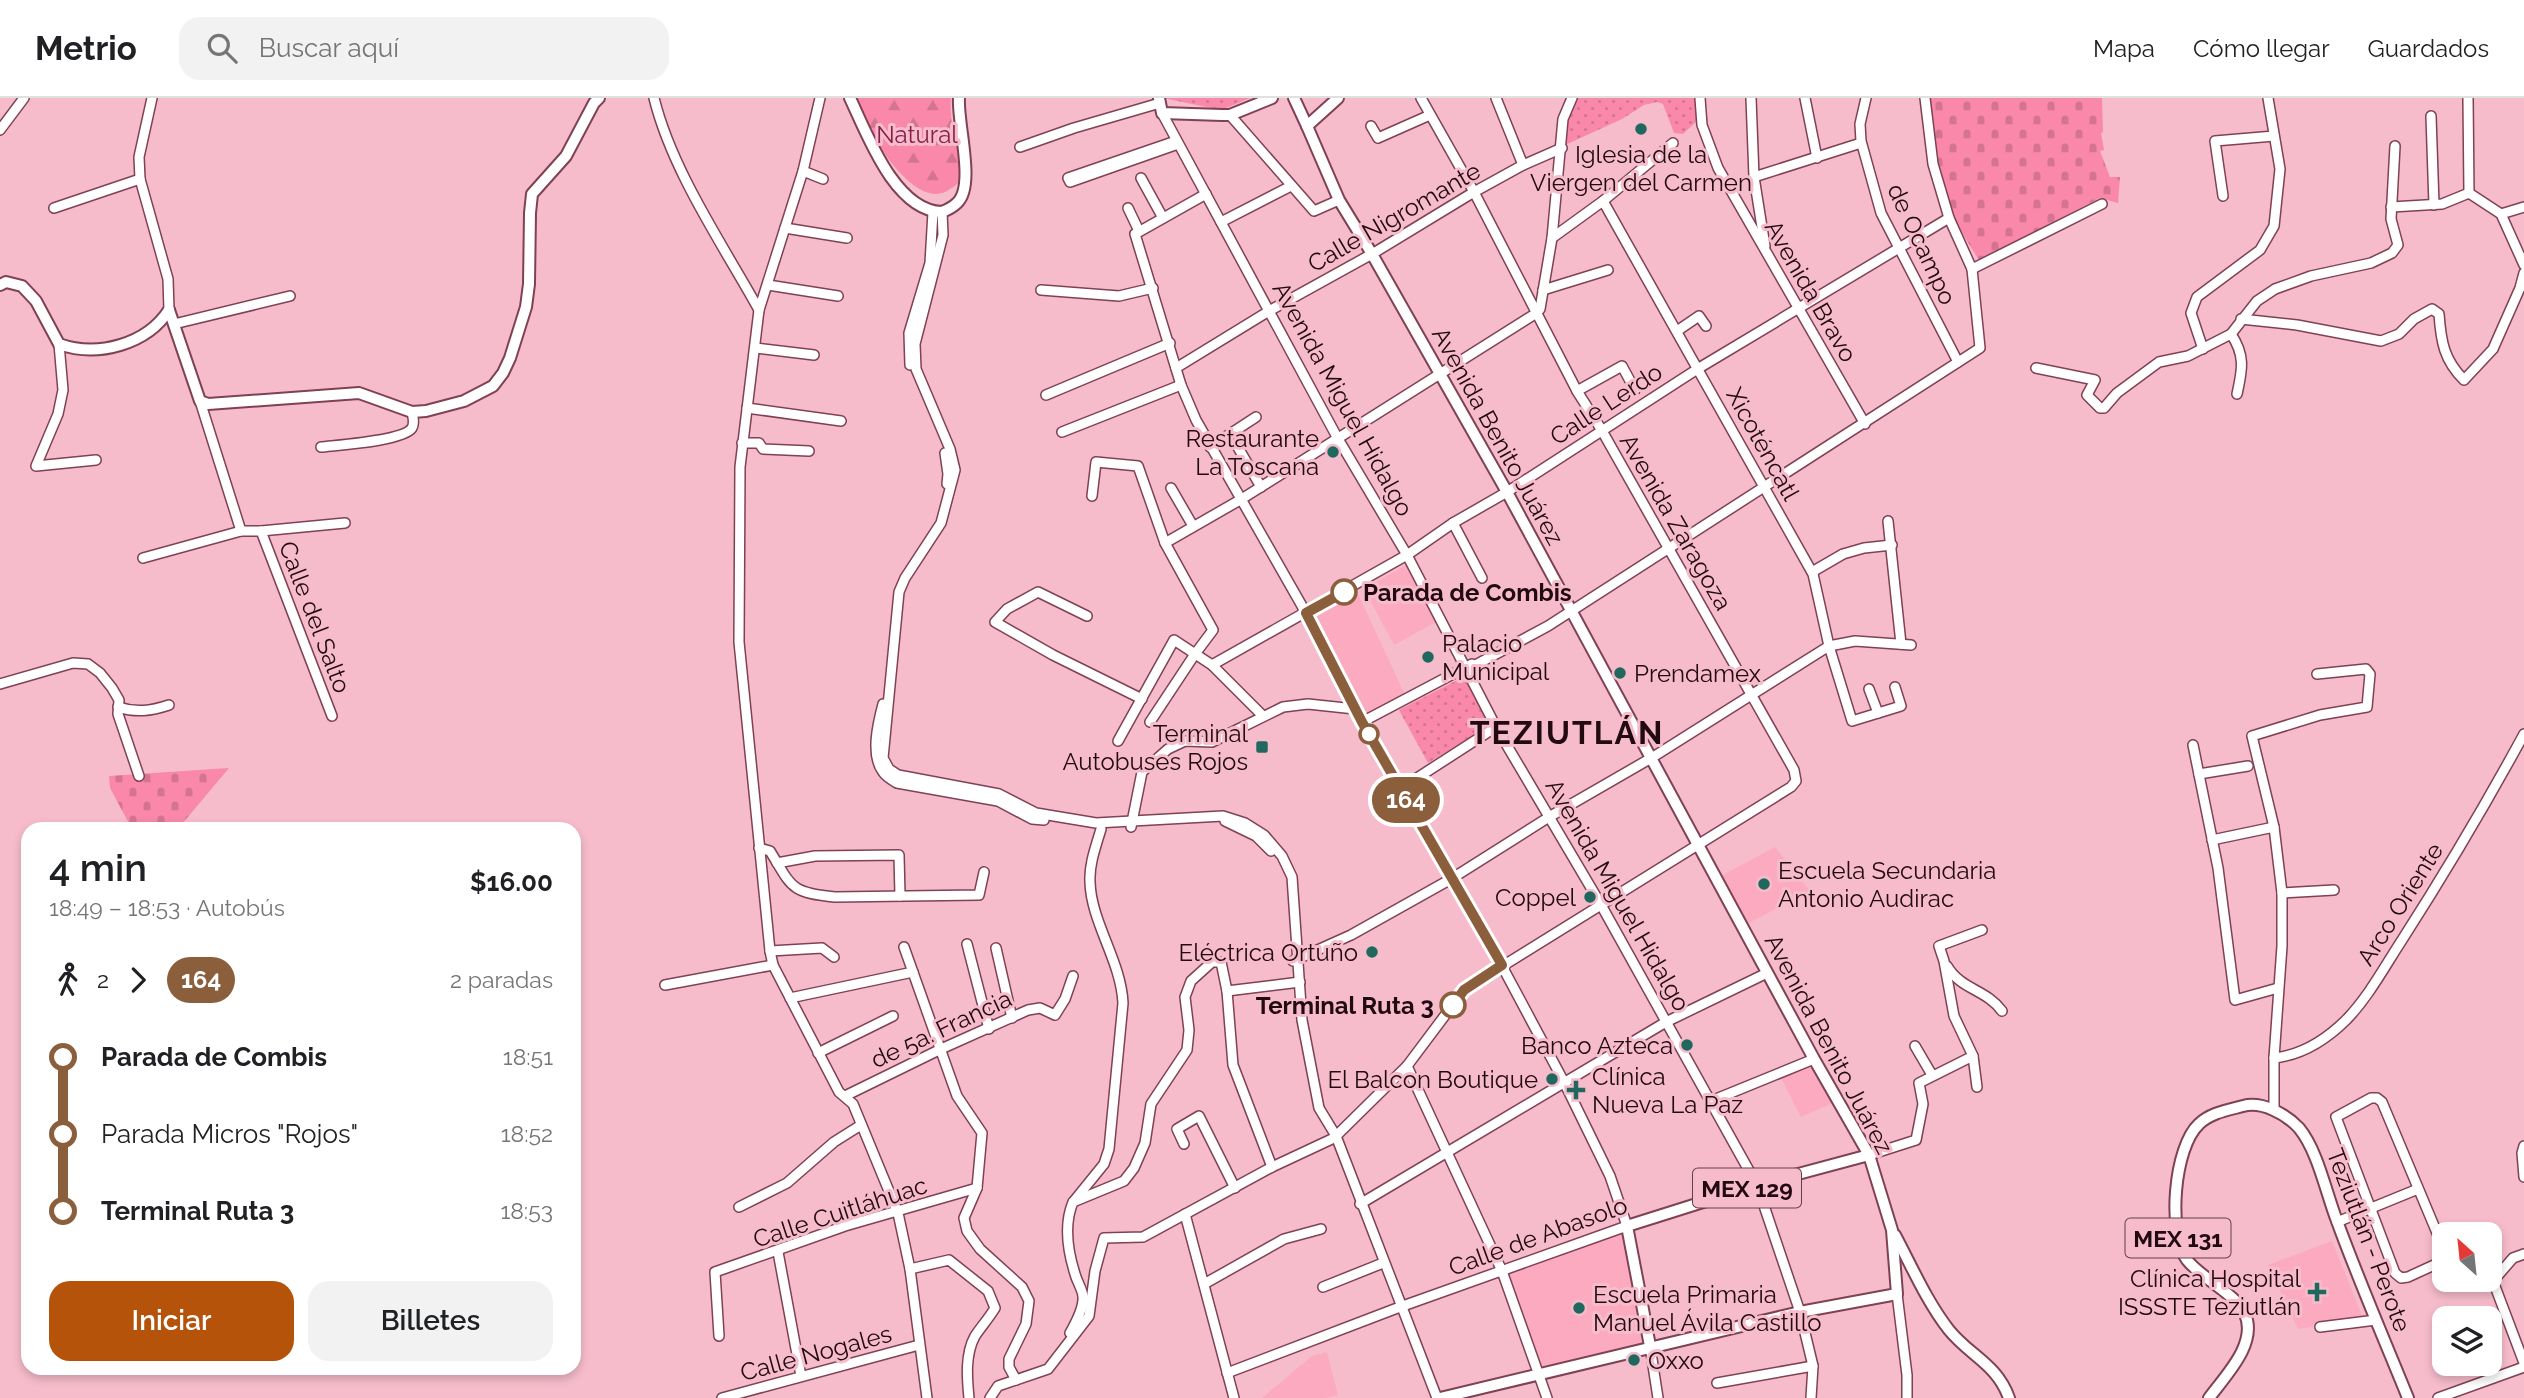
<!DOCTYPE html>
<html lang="es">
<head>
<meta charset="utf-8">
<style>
	:root { --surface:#fff; --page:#f2f2f2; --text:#202124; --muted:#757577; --line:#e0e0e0; --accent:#b45309 }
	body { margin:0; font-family:Raleway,sans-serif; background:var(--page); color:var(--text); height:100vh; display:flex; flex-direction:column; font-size:26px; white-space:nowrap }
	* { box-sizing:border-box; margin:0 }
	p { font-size:23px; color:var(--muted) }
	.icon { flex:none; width:38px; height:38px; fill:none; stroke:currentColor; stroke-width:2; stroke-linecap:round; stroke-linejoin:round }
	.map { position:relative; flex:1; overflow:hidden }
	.details { position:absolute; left:21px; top:724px; width:560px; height:553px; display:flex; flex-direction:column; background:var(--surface); border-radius:21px; box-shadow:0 4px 10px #0003 }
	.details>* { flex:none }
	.badge { padding:0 14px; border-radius:23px; font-size:24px; line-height:46px }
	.needle { width:46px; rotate:333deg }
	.controls { position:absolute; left:2432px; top:1124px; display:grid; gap:14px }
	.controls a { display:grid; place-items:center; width:70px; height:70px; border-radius:14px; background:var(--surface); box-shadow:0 4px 10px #0003; font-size:35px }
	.map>.badge { position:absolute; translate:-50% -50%; box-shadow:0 0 0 4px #fff }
	.legs { display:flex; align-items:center; gap:10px; height:77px; padding:0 28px; font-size:23px }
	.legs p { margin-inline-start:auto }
	.summary { display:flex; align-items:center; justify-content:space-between; height:119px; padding:0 28px }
	h1 { font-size:38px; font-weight:600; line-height:52px }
	.action { display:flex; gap:14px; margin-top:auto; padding:14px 28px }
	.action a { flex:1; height:80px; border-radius:21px; background:var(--accent); color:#fff; font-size:28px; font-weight:600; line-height:80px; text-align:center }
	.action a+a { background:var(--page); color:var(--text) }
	ul { padding:0 28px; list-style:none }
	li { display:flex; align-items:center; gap:24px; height:77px; font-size:26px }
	li i { display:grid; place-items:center; width:10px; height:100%; margin:0 9px; background:currentColor }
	li i::after { content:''; width:18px; height:18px; margin:-9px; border:5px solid; border-radius:50%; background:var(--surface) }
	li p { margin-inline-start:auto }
	li:first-child i { background:linear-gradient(#0000 50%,currentColor 0) }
	li:last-child i { background:linear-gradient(currentColor 50%,#0000 0) }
	header { display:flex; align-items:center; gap:42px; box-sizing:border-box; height:98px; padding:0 35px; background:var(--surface); border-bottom:2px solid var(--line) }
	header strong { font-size:33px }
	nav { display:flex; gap:38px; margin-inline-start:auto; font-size:24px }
	.search { width:490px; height:63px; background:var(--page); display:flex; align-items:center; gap:18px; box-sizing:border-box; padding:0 24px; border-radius:21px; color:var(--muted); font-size:26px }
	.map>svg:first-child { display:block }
	.built { fill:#fbaac0 }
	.forest { fill:url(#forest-firs) }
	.cemetery { fill:url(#cemetery-stones) }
	.park { fill:url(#park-dots) }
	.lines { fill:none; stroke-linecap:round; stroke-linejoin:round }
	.minor-casing { stroke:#7f4154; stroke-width:12 }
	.major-casing { stroke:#7f4154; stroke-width:14 }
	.minor { stroke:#fff; stroke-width:9 }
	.major { stroke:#fff; stroke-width:10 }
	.line-1-casing { stroke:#fff; stroke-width:16 }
	.line-1 { stroke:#8b5e3c; stroke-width:10 }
	.poi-dot { fill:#20685e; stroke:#f7bccb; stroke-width:2.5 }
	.stop-1-dot { fill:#fff; stroke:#8b5e3c; stroke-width:3.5 }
	.labels { text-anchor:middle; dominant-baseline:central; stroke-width:6; stroke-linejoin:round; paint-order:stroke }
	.shield { fill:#f7bccb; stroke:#623f4a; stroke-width:2 }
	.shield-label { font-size:23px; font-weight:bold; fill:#220a12 }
	.park-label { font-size:24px; fill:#891f49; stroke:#f7bccb }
	.poi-label { font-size:24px; fill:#220a12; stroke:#f7bccb; text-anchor:end }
	.street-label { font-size:24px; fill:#220a12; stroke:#f7bccb }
	.stop-label { font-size:24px; font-weight:bold; fill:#220a12; stroke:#f7bccb; text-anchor:start }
	.district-label { font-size:32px; font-weight:bold; letter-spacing:2px; fill:#220a12; stroke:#f7bccb }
</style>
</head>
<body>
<header>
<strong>Metrio</strong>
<div class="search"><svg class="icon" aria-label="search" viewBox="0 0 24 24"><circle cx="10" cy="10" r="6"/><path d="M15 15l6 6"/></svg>Buscar aquí</div>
<nav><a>Mapa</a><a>Cómo llegar</a><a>Guardados</a></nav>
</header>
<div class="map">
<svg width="2524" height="1300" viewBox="0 0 2524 1300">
	<defs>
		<pattern id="forest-firs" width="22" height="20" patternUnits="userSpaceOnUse" patternTransform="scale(1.75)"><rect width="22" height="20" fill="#f988aa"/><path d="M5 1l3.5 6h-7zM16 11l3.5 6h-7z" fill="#d57491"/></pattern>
		<pattern id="cemetery-stones" width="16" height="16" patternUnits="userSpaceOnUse" patternTransform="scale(1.75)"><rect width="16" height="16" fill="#f988aa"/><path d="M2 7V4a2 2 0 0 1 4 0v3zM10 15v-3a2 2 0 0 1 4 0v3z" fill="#d57491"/></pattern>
		<pattern id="park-dots" width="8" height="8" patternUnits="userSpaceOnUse" patternTransform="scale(1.75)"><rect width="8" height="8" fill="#f988aa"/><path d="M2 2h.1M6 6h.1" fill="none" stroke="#d57491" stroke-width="1.8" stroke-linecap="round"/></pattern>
	</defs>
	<rect width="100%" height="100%" fill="#f7bccb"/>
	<g class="built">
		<path d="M1408 466 1438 523 1394 547 1364 491Z"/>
		<path d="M1358 496 1405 597 1363 619 1312 520Z"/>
		<path d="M1775 749 1810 793 1745 827 1719 779Z"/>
		<path d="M1809 969 1814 972 1833 1005 1801 1019 1781 980Z"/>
		<path d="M1623 1134 1645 1245 1542 1269 1508 1175Z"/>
		<path d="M2332 1143 2363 1220 2298 1231 2268 1167Z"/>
		<path d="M1327 1254 1338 1297 1326 1300H1262L1312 1258Z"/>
	</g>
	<path class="forest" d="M852 0H951C950 9 951 18 952 27 954 40 968 69 962 80 960 84 954 89 950 91 914 118 864 26 852 0Z"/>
	<g class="cemetery">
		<path d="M1929 0H2102L2103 34 2101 35 2104 52 2100 53 2110 79H2120L2118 105 2100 100 1979 162C1972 151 1965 140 1959 129 1940 91 1934 41 1929 0Z"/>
		<path d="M229 670 182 726 137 731H132L110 690 109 678Z"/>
	</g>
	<g class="park">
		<path d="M1163 0H1250L1221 12Z"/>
		<path d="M1576 0H1698L1699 21 1683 36 1674 35 1663 6 1657 4 1644 7 1622 21 1563 48 1566 23Z"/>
		<path d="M1465 578 1491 626 1428 665 1399 612Z"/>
	</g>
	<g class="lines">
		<g class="minor-casing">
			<g id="minor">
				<path d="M152 0 139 59 140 81 168 181 169 212"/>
				<path d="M654 0C672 73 723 147 759 212"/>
				<path d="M820 0 803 73 759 212 740 369 739 544 770 853 773 867 839 994 853 1006 898 1115 910 1171 927 1300"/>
				<path d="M1496 0 1523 67"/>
				<path d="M1700 0 1702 27 1718 70 1865 326"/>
				<path d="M1751 0 1754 79 1765 148"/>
				<path d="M1805 0 1817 60"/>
				<path d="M1866 0 1860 26 1861 43 1881 115 1958 264"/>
				<path d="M2468 0 2469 95"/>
				<path d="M1162 15 1337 339 1407 457 1496 629 1600 805 1757 1087 1800 1214 1813 1268 1811 1300"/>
				<path d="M1230 17 1314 113 1339 102"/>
				<path d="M2431 18 2434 107"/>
				<path d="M1371 28 1378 40 1430 17"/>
				<path d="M0 32 24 0"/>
				<path d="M1176 43 1068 80 1070 84 1178 46"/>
				<path d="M1020 49 1074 30 1160 5"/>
				<path d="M803 73 823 81"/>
				<path d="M1754 79 1861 45"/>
				<path d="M1141 80 1163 120"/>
				<path d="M2469 95 2501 116 2524 167"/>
				<path d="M1206 96 1135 136 1181 287 1196 322 1306 515 1362 624 1502 868 1564 984 1610 1078 1627 1128 1400 1209 1227 1275"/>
				<path d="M2223 98 2215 43 2274 38"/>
				<path d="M1603 103 1813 476 1829 548 1852 623 1901 608 1895 589"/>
				<path d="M2391 109 2442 106 2469 95"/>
				<path d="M54 110 140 81"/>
				<path d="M1128 110 1139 133"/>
				<path d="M942 114 943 137 915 246 916 271 950 351 955 372 941 425 905 480 899 494 883 660 889 671 898 677 999 696 1036 715 1096 725 1223 718 1245 725 1264 737 1282 758 1292 779 1302 922 1319 1010 1336 1038 1437 1300"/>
				<path d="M2501 116 2524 109"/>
				<path d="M1221 124 1291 88"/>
				<path d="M785 130 847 140"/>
				<path d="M1552 140 1603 103 1673 45"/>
				<path d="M1972 171 2102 106"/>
				<path d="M768 187 838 198"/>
				<path d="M1041 192 1119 198 1153 190"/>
				<path d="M1543 192 1608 172"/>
				<path d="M2241 221 2297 227 2381 243 2399 236 2414 221 2432 211 2439 216C2441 244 2444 262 2464 282L2493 251 2520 190 2524 175"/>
				<path d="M174 226 290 198"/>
				<path d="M1677 233 1699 218 1706 228"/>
				<path d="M2231 236C2246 258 2242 273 2237 296"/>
				<path d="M59 246 63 292 58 316 36 368 96 362"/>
				<path d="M756 250 814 257"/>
				<path d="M2203 251 2191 215 2197 199 2260 152 2274 128 2280 71 2268 0"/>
				<path d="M910 267 909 235 930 165 933 114"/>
				<path d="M1176 270 1269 213 1372 156 1474 94 1523 67 1562 50"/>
				<path d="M2036 270 2095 282 2087 297 2100 310H2104L2117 295 2159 264 2188 258 2231 236 2257 203 2275 191 2311 178 2371 165 2392 155 2398 147 2391 121 2395 48"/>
				<path d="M1577 293 1622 268 1635 292"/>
				<path d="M1046 297 1170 245"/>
				<path d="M200 303 241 433"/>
				<path d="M747 310 841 323"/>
				<path d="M1062 334 1181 287"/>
				<path d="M742 345H759L763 351 809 353"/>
				<path d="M1236 346 1261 389"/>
				<path d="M321 349C338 347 403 343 412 330 415 325 413 319 412 314"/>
				<path d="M1210 349 1256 319"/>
				<path d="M945 355 948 376 947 386"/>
				<path d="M1171 390 1193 428"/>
				<path d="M1092 398 1096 364 1138 368 1165 445 1213 532 1195 556 1150 624"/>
				<path d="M1888 423 1901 546"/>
				<path d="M1453 425 1482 480"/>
				<path d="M261 433 332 618"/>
				<path d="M1165 445 1240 402 1535 216 1540 211 1552 140 1563 21 1572 0"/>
				<path d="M143 460 241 433H261L345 425"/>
				<path d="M1812 474 1843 456 1864 450 1892 447"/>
				<path d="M1087 518 1038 494 1007 511 995 524 1053 557 1142 601"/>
				<path d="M1212 567 1407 457 1453 425 1507 394 1699 270 1949 120"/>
				<path d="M1468 571 1548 528 1980 250 1972 171 1949 120 1933 66 1925 0"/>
				<path d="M0 586 73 565 88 566 100 575 112 590 119 602 118 616 139 678"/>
				<path d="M1869 591 1878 615"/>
				<path d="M883 606C878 625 870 657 883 674 886 679 892 682 897 685L998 703 1032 721 1044 722"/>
				<path d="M118 609C136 615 151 613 169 607"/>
				<path d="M1362 624 1472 566"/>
				<path d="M1118 643 1174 542 1212 567 1263 618"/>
				<path d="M2193 647 2218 770 2235 902 2278 890"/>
				<path d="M2199 676 2248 668"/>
				<path d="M1400 691 1496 629"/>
				<path d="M1225 723 1256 738 1271 753"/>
				<path d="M1131 729 1142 674 1168 651 1185 643 1212 644 1283 609 1308 606 1355 611"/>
				<path d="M2212 742 2274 729"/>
				<path d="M759 750 770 753C792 789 790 795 835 799L979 797 984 774"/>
				<path d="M777 765 815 758 899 757 900 798"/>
				<path d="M2282 795 2334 792"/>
				<path d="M967 846 989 931"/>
				<path d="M904 849 957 998 982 1035 977 1090 964 1120 967 1133 980 1151 1022 1189 1029 1203 1026 1226 1009 1261V1269L1016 1282"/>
				<path d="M996 850 1012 920"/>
				<path d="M770 853 822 850 834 859"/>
				<path d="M1293 863 1351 837 1451 781 1549 719 1653 659 1829 548 1855 543 1911 547"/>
				<path d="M1947 868C1961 892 1986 891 2002 913"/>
				<path d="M665 887 773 867"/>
				<path d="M1227 893 1300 884"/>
				<path d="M790 900 913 874"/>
				<path d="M1915 948 1932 977"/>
				<path d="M818 955 893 918"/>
				<path d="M2274 960C2302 957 2327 941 2347 921 2369 898 2385 868 2402 842 2445 775 2486 706 2524 636"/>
				<path d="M1407 968 1502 1173 1547 1300"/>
				<path d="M1977 989 1973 958 1954 918 1944 863 1939 848 1982 832"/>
				<path d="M845 998 941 951 1028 912 1040 910 1055 917 1065 901 1073 878"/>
				<path d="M1711 1003 1814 961"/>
				<path d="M2274 1011V960L2282 848V795L2274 729 2252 638 2320 617 2367 609 2370 576 2366 571 2317 576"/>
				<path d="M1184 1046 1177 1031 1199 1018 1235 1090"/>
				<path d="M2524 1048 2522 1055 2524 1079"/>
				<path d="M1869 1057 1916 1042 1923 1006 1919 985 1973 958"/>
				<path d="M1074 1103 1104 1066 1109 1051 1123 905C1121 863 1091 824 1090 784 1089 766 1096 748 1101 731"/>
				<path d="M1360 1106 1666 924 1767 875"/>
				<path d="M739 1109 787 1085 834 1044 861 1027"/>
				<path d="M1185 1116 1234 1300"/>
				<path d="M2337 1124 2418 1091"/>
				<path d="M778 1154 801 1278"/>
				<path d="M2445 1154 2382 1004 2377 1000H2371L2336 1019 2395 1175 2401 1180 2408 1179 2445 1162"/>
				<path d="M2524 1156 2513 1160 2493 1183 2524 1265"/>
				<path d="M910 1171 949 1162 988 1193 995 1210C989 1220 981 1229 975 1238 965 1256 967 1280 969 1300"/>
				<path d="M1204 1186 1284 1141 1321 1131"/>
				<path d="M1323 1189 1383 1165"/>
				<path d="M1897 1196 1907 1277V1300"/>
				<path d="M2320 1229 2376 1222"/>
				<path d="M1070 1235C1075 1226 1084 1210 1083 1199 1083 1193 1078 1185 1076 1179 1068 1155 1063 1128 1073 1104L1124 1083 1134 1070 1145 1045 1151 1006 1187 952 1189 932 1185 899 1191 883 1212 864H1221L1227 893 1233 967 1272 1069"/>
				<path d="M719 1238 715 1174 845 1128 977 1090"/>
				<path d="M1650 1248 1658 1300"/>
				<path d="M1717 1285 1813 1268"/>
				<path d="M722 1300 919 1247"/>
				<path d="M990 1300 998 1288 1048 1271 1089 1218 1095 1173 1104 1140 1143 1139 1272 1069 1334 1040 1407 968 1464 892 1791 689 1796 683 1794 672 1601 331 1577 293 1474 94 1421 0"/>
				<path d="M2438 1300 2524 1269"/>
			</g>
		</g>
		<g class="major-casing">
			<g id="major">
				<path d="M850 0C867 36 895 113 942 114 947 112 953 109 957 105 976 88 957 25 959 0"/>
				<path d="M1159 0 1162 15 1222 17H1230L1272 0"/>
				<path d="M1294 0 1307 28"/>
				<path d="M1338 0 1307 28 1339 102 1372 156 1507 394 1814 961 1869 1057 1892 1132 1897 1196 1800 1214 1440 1300"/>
				<path d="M0 187 6 184 22 188 36 203 59 246C98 260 147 246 169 212"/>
				<path d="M169 212 200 303 208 306 359 295 412 314 426 313 464 303 493 288 503 275 510 260 526 209 529 186 530 115 532 96 566 58 594 5 599 0"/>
				<path d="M1895 1137C1912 1169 1927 1204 1949 1232 1970 1258 1997 1266 2009 1300"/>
				<path d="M1650 1248 1627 1128 1757 1087 1869 1057"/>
				<path d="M2209 1300C2225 1278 2258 1246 2245 1216 2237 1197 2201 1180 2187 1162 2167 1134 2174 1049 2199 1026 2210 1015 2228 1012 2243 1008 2262 1003 2286 1016 2299 1030 2318 1053 2326 1095 2337 1123 2359 1183 2384 1241 2408 1300"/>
			</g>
		</g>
		<use href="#minor" class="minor"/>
		<use href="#major" class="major"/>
	</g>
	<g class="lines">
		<g class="line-1-casing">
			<path id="line-1" d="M1344 494 1306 515 1362 624 1502 867 1464 892 1453 907"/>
		</g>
		<use href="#line-1" class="line-1"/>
	</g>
	<g class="poi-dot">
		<circle cx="1641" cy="31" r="7"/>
		<circle cx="1333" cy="354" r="7"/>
		<circle cx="1428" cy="559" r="7"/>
		<circle cx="1620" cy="575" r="7"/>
		<rect x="1255" y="642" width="14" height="14" rx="3.5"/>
		<circle cx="1764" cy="786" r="7"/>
		<circle cx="1590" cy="799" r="7"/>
		<circle cx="1372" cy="854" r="7"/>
		<circle cx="1687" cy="947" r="7"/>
		<circle cx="1552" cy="981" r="7"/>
		<path d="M1572.5 981.5h7v7h7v7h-7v7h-7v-7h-7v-7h7z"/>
		<path d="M2313.5 1183.5h7v7h7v7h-7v7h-7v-7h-7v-7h7z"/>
		<circle cx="1579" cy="1210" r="7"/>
		<circle cx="1634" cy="1262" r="7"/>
	</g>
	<g class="stop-1-dot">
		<circle cx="1344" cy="494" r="12"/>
		<circle cx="1369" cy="636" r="9"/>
		<circle cx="1453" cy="907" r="12"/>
	</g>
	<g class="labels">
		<g class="shield">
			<rect x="1693" y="1070.5" width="108" height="39" rx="5"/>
			<rect x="2125.5" y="1120.5" width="105" height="39" rx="5"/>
		</g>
		<g class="shield-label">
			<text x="1747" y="1090">MEX 129</text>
			<text x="2178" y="1140">MEX 131</text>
		</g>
		<g class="park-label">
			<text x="917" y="36">Natural</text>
		</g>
		<g class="poi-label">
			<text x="1641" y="56" text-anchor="middle">Iglesia de la<tspan x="1641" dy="28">Viergen del Carmen</tspan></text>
			<text x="1319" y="340">Restaurante<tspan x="1319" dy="28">La Toscana</tspan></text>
			<text x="1442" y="545" text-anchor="start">Palacio<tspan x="1442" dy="28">Municipal</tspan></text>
			<text x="1634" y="575" text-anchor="start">Prendamex</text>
			<text x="1248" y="635">Terminal<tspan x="1248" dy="28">Autobuses Rojos</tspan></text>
			<text x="1778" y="772" text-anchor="start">Escuela Secundaria<tspan x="1778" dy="28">Antonio Audirac</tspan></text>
			<text x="1576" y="799">Coppel</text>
			<text x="1358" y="854">Eléctrica Ortuño</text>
			<text x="1673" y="947">Banco Azteca</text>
			<text x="1592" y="978" text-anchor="start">Clínica<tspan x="1592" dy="28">Nueva La Paz</tspan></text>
			<text x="1538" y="981">El Balcon Boutique</text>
			<text x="2301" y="1180">Clínica Hospital<tspan x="2301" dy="28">ISSSTE Teziutlán</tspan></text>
			<text x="1593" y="1196" text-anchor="start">Escuela Primaria<tspan x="1593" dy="28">Manuel Ávila Castillo</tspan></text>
			<text x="1648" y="1262" text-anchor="start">Oxxo</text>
		</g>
		<g class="street-label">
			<text transform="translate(1394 119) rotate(-30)">Calle Nigromante</text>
			<text transform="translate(1922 146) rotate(65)">de Ocampo</text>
			<text transform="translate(1811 193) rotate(60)">Avenida Bravo</text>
			<text transform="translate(1343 301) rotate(61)">Avenida Miguel Hidalgo</text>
			<text transform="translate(1606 306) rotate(-33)">Calle Lerdo</text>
			<text transform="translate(1498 338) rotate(61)">Avenida Benito Juárez</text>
			<text transform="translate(1763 346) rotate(61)">Xicoténcatl</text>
			<text transform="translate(1676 424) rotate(60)">Avenida Zaragoza</text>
			<text transform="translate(315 519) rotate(69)">Calle del Salto</text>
			<text transform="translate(1618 797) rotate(60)">Avenida Miguel Hidalgo</text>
			<text transform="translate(2400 806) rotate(-58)">Arco Oriente</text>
			<text transform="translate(941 931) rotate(-25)">de 5a. Francia</text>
			<text transform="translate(1829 946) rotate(62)">Avenida Benito Juárez</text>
			<text transform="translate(840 1114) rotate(-18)">Calle Cuitláhuac</text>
			<text transform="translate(1538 1138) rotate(-20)">Calle de Abasolo</text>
			<text transform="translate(2369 1142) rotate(69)">Teziutlán - Perote</text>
			<text transform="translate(816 1255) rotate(-15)">Calle Nogales</text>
		</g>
		<g class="stop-label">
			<text x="1363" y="494">Parada de Combis</text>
			<text x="1434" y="907" text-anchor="end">Terminal Ruta 3</text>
		</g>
		<g class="district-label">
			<text x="1567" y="634">TEZIUTLÁN</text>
		</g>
	</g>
</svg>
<div class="controls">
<a><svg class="needle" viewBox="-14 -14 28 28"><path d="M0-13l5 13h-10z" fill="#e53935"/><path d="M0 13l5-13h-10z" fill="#757577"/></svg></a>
<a><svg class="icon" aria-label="layers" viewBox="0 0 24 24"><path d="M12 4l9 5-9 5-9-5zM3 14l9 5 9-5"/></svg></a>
</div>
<b class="badge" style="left:1406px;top:702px;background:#8b5e3c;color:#fff">164</b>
<section class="details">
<div class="summary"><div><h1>4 min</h1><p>18:49 – 18:53 · Autobús</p></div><b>$16.00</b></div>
<div class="legs"><svg class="icon" aria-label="walk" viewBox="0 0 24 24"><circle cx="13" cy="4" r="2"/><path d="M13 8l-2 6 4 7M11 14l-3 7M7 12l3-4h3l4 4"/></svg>2<svg class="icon" aria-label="forward" viewBox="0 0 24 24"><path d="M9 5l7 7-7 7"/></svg><b class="badge" style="background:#8b5e3c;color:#fff">164</b><p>2 paradas</p></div>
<ul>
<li><i style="color:#8b5e3c"></i><b>Parada de Combis</b><p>18:51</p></li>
<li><i style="color:#8b5e3c"></i><span>Parada Micros &quot;Rojos&quot;</span><p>18:52</p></li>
<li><i style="color:#8b5e3c"></i><b>Terminal Ruta 3</b><p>18:53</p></li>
</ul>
<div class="action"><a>Iniciar</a><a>Billetes</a></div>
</section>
</div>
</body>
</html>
